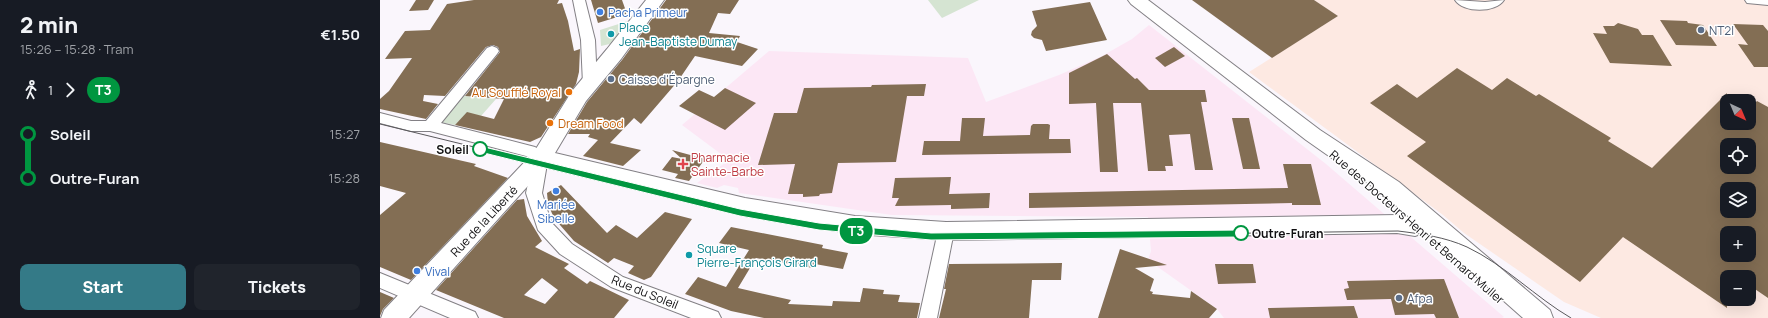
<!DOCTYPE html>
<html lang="en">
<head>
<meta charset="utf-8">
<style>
	:root { --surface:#171b24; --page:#20242c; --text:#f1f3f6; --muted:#9ea1a6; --accent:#347a87 }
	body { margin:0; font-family:Manrope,sans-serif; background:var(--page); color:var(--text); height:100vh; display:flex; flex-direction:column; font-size:15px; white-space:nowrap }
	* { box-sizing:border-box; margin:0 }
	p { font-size:13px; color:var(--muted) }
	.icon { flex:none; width:22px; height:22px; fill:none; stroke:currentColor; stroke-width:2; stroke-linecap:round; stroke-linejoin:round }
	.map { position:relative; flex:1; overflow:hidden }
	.details { display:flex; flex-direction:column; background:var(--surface); width:380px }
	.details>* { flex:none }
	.badge { padding:0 8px; border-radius:13px; font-size:14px; line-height:26px }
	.needle { width:26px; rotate:136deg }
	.tools { position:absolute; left:1340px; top:94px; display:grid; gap:8px }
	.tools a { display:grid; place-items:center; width:36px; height:36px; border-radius:8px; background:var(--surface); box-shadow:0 4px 16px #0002; font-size:20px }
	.map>.badge { position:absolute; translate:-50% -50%; box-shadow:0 0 0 2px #fff }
	.legs { display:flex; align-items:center; gap:6px; height:44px; padding:0 20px; font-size:13px }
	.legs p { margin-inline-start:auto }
	.overview { display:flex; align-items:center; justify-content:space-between; height:68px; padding:0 20px }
	h1 { font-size:22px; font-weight:800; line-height:30px }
	.action { display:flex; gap:8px; margin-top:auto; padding:8px 20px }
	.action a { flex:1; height:46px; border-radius:8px; background:var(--accent); color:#fff; font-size:16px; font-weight:800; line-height:46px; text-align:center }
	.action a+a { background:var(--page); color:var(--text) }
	ul { padding:0 20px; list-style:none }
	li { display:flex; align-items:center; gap:14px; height:44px; font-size:15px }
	li i { display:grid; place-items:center; width:6px; height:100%; margin:0 5px; background:currentColor }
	li i::after { content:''; width:10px; height:10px; margin:-5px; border:3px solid; border-radius:50%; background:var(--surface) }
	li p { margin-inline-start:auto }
	li:first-child i { background:linear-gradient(#0000 50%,currentColor 0) }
	li:last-child i { background:linear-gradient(currentColor 50%,#0000 0) }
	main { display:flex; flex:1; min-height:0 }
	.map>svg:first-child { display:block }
	.commercial { fill:#fce7f5 }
	.industrial { fill:#fde9e2; fill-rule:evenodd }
	.green { fill:#d5e4d2 }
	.building { fill:#836e54; fill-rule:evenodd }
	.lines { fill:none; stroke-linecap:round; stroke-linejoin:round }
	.minor-casing { stroke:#838085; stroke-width:2 }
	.secondary-casing { stroke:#838085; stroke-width:2 }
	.minor { fill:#fff; fill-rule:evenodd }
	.secondary { fill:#fff; fill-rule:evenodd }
	.tram { stroke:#5a595c; stroke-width:1 }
	.line-1 { fill:#009640; stroke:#fff }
	.shop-dot { fill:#3f7fe0; stroke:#fff; stroke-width:1.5 }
	.service-dot { fill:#5c6f8a; stroke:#fff; stroke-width:1.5 }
	.culture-dot { fill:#0f9aa8; stroke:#fff; stroke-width:1.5 }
	.food-dot { fill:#e8710a; stroke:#fff; stroke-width:1.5 }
	.stop-1-dot { fill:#fff; stroke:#009640; stroke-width:2 }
	.health-dot { fill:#e0444e; stroke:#fff; stroke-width:1.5 }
	.labels { text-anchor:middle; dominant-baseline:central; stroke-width:3; stroke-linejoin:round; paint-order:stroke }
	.shop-label { font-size:12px; fill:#366cbe; stroke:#fff; text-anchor:start }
	.culture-label { font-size:12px; fill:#0d838f; stroke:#fff; text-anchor:start }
	.service-label { font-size:12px; fill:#4e5e75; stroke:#fff; text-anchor:start }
	.food-label { font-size:12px; fill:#c56008; stroke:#fff; text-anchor:end }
	.stop-label { font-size:12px; font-weight:bold; fill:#100f11; stroke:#fff; text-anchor:end }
	.health-label { font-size:12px; fill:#be3a42; stroke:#fff; text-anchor:start }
	.street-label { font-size:12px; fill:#100f11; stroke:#fff }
</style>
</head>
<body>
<main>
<section class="details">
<div class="overview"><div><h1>2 min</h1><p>15:26 – 15:28 · Tram</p></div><b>€1.50</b></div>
<div class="legs"><svg class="icon" aria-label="walk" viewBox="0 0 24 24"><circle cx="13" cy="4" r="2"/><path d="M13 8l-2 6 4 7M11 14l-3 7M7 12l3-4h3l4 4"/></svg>1<svg class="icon" aria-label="forward" viewBox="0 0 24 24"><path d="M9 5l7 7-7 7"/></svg><b class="badge" style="background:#009640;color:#fff">T3</b></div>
<ul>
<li><i style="color:#009640"></i><b>Soleil</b><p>15:27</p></li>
<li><i style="color:#009640"></i><b>Outre-Furan</b><p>15:28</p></li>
</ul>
<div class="action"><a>Start</a><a>Tickets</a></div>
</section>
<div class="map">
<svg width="1388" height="318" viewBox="0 0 1388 318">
	<rect width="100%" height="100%" fill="#faf6fc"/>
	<path class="commercial" d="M769 25 946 164 1124 317 1122 318H844L837 309 768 260 771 251 768 217 512 215 359 193 358 188 344 185 337 188 317 183 349 160 302 125 389 51 588 58 606 102 679 75 722 56 752 39Z"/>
	<path class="industrial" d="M934 0H1388V318H1221L1184 302 1084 233 1063 215 869 72 958 16ZM1347 101H1369V123H1347ZM1347 145H1369V167H1347ZM1347 189H1369V211H1347ZM1347 233H1369V255H1347ZM1347 277H1369V299H1347Z"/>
	<g class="green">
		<path d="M548 0H599L562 18Z"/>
		<path d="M251 20 234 43 221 46 220 30Z"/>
		<path d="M83 92H87L84 96 116 99 101 116 87 113 75 125 60 122Z"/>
	</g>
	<g class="building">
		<path d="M36 0H54L48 10 29 11Z"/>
		<path d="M94 0H179L177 4 182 3 188 21 194 51 200 49 199 72 196 84 161 137 150 142 75 125 87 112 114 119 124 99 85 96 120 52 118 47 113 45 106 47 65 96 44 95 43 101 58 104 46 119 0 109V99L9 91 32 58 5 59 25 31 50 30 67 4Z"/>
		<path d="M211 0H242L247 14 218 23Z"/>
		<path d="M286 0H359L350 14 338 13 329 33 360 36 357 42 378 49 362 66 315 56 298 81 261 124 254 118 230 143 261 150 243 166 203 156 218 140 208 137 210 134H188L207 102 242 60Z"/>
		<path d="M812 0H934L958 16 892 58Z"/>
		<path d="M710 2 727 40 666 51 662 40 654 38 651 35 652 31 657 26 652 11Z"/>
		<path d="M1280 20 1307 21 1308 23 1323 25 1337 46 1296 45Z"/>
		<path d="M1238 23 1258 29 1262 35H1273L1292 66 1230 63 1213 33 1227 34 1223 26H1234Z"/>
		<path d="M1353 24 1383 25 1388 31V67H1374L1358 44 1368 45Z"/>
		<path d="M794 47 805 56 785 67 775 58Z"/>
		<path d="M727 54 755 79 757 78 769 90H825L827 102H821L833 170H815L810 134 789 135 793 166H785L786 171H768L761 103H733L738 172H720L716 103 689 104V73Z"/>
		<path d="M1077 68 1112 90 1127 78 1156 96 1159 94 1231 138 1228 141 1272 168 1347 93V123H1369V109L1377 101 1388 107V298L1369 285V277H1347V308L1243 237 1200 282 1027 156 1046 142 990 103 1017 84 1037 98ZM1347 145H1369V167H1347ZM1347 189H1369V211H1347ZM1347 233H1369V255H1347Z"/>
		<path d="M546 84 544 96H527L516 162 458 163 452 193 440 194 439 196 423 197V194H408L415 164 378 165 394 113H417L424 88 491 87 492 85Z"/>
		<path d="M345 88 376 103 345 130 299 106 319 90 334 97Z"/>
		<path d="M582 118H605L603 136 650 135 651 126 653 124H668L670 125 669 139H690L691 153 542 155 544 141H580Z"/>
		<path d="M852 118H869L880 169H863Z"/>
		<path d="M0 142 96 164 94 166 128 178 31 280 0 267V215L26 193 0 186Z"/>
		<path d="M292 150 325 159 309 181 295 178 298 174 282 170 292 157 302 159Z"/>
		<path d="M903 164H931L941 205H912V203L649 208V193L908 188Z"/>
		<path d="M571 177 569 194 610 193 609 208 571 209V205L515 206 519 198H512L515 178Z"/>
		<path d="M181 185 227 233 236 225 257 238 285 212 312 219 271 277 264 280 248 273 254 266 234 258 228 263 194 241 180 225 174 218 168 204 167 193Z"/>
		<path d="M144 199 147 216 162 241 155 247 189 264 184 268 207 284 210 281 249 300 234 318H124L56 290 137 200ZM162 278 178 290 165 304 144 295Z"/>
		<path d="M351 227 443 245 442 248 468 253 463 269 435 264 433 268 376 258 358 288 411 300 408 304 452 306 453 301 480 302 483 288 504 290 503 294 520 295 518 302 540 303 537 318H384L351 311 305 294 318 277 346 287 369 250 339 243Z"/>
		<path d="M740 249 787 265 755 268 774 279 770 291 773 292 772 294 810 298 811 291 837 309 829 318H718Z"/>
		<path d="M682 263 681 280H652L649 318H559L566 289H564L569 264Z"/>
		<path d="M835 264H873L876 283 838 284Z"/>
		<path d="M1064 279 1079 318H1056L1054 314 1015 315 1011 299 967 300 964 289 969 288 967 281Z"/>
		<path d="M0 292 14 298 3 309 0 316Z"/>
		<path d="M974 306 978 318H890L888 308Z"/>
	</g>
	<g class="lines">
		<g class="minor-casing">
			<g id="minor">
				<path d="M193 0H205L215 40 217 84 215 87 210 89 205 87 203 84 201 40Z"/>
				<path d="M1075 0 1105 2 1124 0C1116 13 1083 13 1075 0Z"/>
				<path d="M1365 0H1388V5L1367 3Z"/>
				<path d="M112 46 117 48 119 51 117 54 61 123 155 147 166 154 168 158 162 193 171 222 192 244 243 277 338 312 341 318H311L231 287 180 254 158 230 146 193 153 160 146 156 50 131H31L0 123V113L31 121H46L107 48Z"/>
				<path d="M566 224 572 226 574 231 557 318H539L558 231 560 226Z"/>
				<path d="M0 273 95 312 98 318H70L0 288Z"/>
			</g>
		</g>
		<g class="secondary-casing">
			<path id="secondary" d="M266 0H284L241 59 206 101 175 153 365 198 475 216 566 222 1017 215 1029 217 1003 194 926 140 751 4 748 0H768L940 130 1019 182 1170 310 1173 318H1143L1046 232 1035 236 1017 233 566 240 475 234 365 216 165 167 29 318H1L4 310 154 152 192 91 227 49Z"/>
		</g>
		<use href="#minor" class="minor"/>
		<use href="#secondary" class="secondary"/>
		<path class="tram" d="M0 124 360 212 425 225 551 236 603 237 1018 231C1042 234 1065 237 1087 247 1125 265 1155 297 1191 318"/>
	</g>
	<path class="line-1" d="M100 146 360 209 439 223 551 233 861 230 865 233 861 237 551 240 439 230 360 216 100 152 96 149Z"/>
	<g class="shop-dot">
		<circle cx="220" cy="12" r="4"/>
		<circle cx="176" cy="191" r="4"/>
		<circle cx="37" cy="271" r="4"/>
	</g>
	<g class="service-dot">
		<circle cx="1321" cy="30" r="4"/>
		<circle cx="231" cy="79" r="4"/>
		<circle cx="1019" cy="298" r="4"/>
	</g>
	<g class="culture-dot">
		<circle cx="231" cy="34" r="4"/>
		<circle cx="309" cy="255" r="4"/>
	</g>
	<g class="food-dot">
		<circle cx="189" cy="92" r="4"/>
		<circle cx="170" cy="123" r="4"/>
	</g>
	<g class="stop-1-dot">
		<circle cx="100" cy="149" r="7"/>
		<circle cx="861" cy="233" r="7"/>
	</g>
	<path class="health-dot" d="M301 158h4v4h4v4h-4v4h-4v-4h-4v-4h4z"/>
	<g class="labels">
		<g class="shop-label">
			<text x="228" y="12">Pacha Primeur</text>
			<text x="176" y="204" text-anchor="middle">Mariée<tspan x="176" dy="14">Sibelle</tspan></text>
			<text x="45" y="271">Vival</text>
		</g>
		<g class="culture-label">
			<text x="239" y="27">Place<tspan x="239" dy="14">Jean-Baptiste Dumay</tspan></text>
			<text x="317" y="248">Square<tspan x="317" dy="14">Pierre-François Girard</tspan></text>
		</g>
		<g class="service-label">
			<text x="1329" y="30">NT2I</text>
			<text x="239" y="79">Caisse d'Épargne</text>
			<text x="1027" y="298">Afpa</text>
		</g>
		<g class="food-label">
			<text x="181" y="92">Au Soufflé Royal</text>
			<text x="178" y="123" text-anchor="start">Dream Food</text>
		</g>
		<g class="stop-label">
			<text x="89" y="149">Soleil</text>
			<text x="872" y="233" text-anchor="start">Outre-Furan</text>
		</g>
		<g class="health-label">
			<text x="311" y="157">Pharmacie<tspan x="311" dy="14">Sainte-Barbe</tspan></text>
		</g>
		<g class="street-label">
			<text transform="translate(104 221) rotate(-47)">Rue de la Liberté</text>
			<text transform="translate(1037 227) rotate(41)">Rue des Docteurs Henri et Bernard Muller</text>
			<text transform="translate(265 292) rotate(22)">Rue du Soleil</text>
		</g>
	</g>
</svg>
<div class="tools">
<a><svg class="needle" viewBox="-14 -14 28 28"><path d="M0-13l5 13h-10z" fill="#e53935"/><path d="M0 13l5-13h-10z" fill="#9ea1a6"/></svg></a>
<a><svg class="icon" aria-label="locate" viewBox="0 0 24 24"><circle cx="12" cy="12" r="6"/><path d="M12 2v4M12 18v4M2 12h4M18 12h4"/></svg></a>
<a><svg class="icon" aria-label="layers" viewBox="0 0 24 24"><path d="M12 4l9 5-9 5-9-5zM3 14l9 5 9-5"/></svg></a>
<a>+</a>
<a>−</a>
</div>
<b class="badge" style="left:476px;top:231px;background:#009640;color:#fff">T3</b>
</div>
</main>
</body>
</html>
